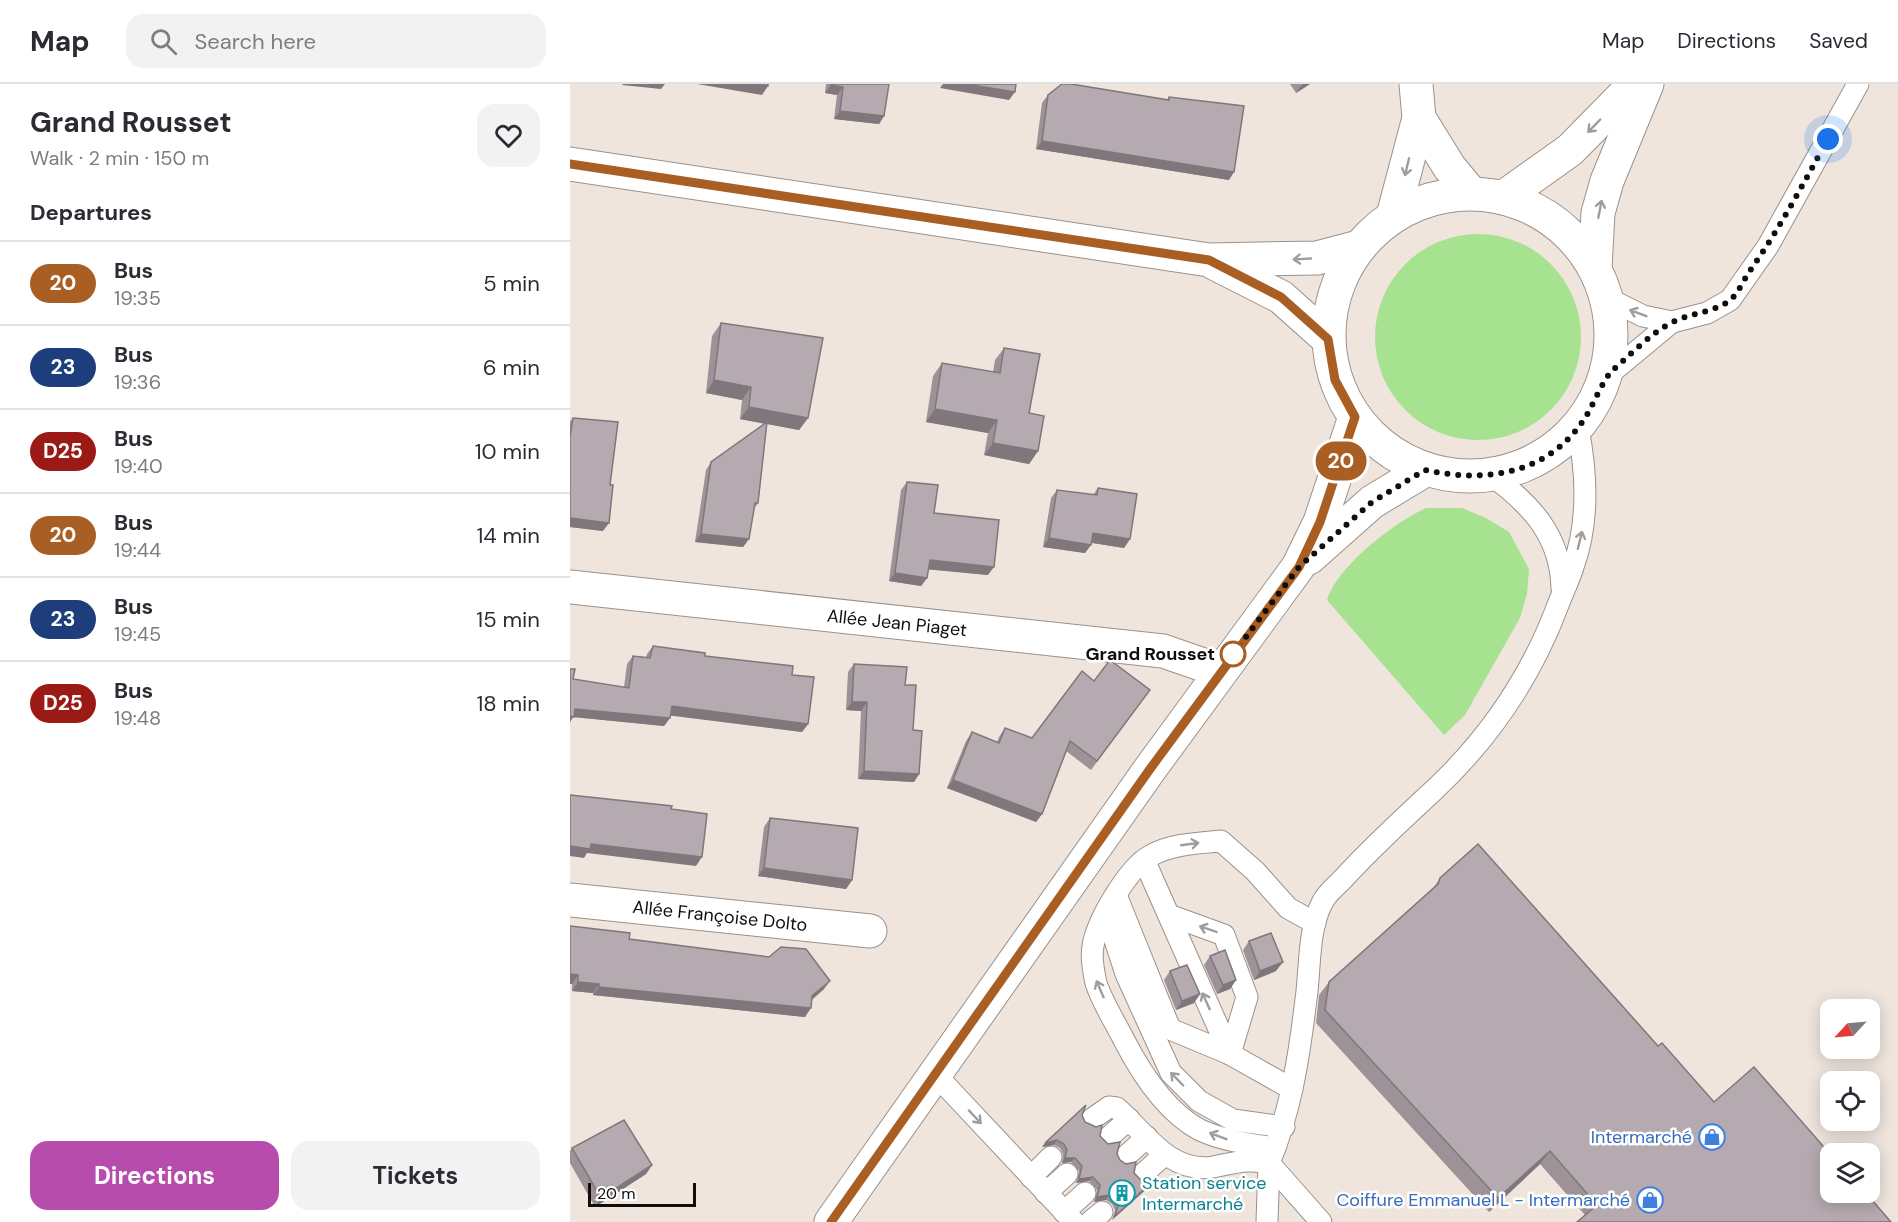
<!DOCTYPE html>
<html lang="en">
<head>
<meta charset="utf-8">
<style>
	:root { --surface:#fff; --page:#f2f2f3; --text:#2b2b33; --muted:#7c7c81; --line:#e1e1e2; --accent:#b74cac }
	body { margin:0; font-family:"DM Sans",sans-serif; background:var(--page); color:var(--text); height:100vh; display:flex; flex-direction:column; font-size:22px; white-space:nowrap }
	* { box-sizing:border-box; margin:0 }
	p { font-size:20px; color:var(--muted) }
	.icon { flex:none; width:33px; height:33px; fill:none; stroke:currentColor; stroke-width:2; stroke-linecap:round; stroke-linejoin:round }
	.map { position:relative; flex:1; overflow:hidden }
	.drawer { display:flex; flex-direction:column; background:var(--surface); width:570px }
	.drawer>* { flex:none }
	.badge { padding:0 12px; border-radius:20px; font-size:21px; line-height:39px }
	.needle { width:39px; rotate:244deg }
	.tools { position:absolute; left:1250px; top:915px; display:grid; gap:12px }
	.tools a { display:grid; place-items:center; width:60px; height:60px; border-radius:12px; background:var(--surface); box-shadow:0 3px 15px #0003; font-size:30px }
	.scale { position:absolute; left:18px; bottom:15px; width:108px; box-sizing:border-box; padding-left:6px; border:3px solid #100d0a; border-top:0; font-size:16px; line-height:21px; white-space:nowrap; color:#100d0a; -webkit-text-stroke:4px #fff; paint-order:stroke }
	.you { position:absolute; width:30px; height:30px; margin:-15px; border:4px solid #fff; border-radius:50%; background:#1a73e8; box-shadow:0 0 0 9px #1a73e833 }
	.map>.badge { position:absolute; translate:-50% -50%; box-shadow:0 0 0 3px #fff }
	h2 { padding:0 30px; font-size:22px; line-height:54px }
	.round { display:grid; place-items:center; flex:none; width:63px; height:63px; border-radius:18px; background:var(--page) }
	.headline { display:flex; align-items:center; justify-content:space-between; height:102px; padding:0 30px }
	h1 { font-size:28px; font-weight:700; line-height:45px }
	.cta { display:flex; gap:12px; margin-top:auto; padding:12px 30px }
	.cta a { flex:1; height:69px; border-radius:18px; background:var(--accent); color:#fff; font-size:24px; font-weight:700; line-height:69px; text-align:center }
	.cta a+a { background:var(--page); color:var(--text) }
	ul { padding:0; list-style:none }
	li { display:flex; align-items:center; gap:18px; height:84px; padding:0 30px; border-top:2px solid var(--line) }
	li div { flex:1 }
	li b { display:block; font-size:22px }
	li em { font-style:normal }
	li .badge { min-width:66px; font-weight:700; text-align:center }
	header { display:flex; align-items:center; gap:36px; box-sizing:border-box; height:84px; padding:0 30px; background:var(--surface); border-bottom:2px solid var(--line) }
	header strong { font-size:28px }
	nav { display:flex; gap:33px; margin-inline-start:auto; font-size:21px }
	.search { width:420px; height:54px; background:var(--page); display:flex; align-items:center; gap:15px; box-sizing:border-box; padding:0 21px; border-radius:18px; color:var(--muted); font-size:22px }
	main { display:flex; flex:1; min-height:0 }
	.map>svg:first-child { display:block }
	.green { fill:#a7e290 }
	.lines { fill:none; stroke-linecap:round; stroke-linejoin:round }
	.lane-casing { stroke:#9a918a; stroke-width:23 }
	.street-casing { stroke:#9a918a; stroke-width:35 }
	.secondary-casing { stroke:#9a918a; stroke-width:35 }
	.lane { stroke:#fff; stroke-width:21 }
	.street { stroke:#fff; stroke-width:33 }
	.secondary { stroke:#fff; stroke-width:33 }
	.wall { fill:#9c9297 }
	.shaded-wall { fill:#7f777b }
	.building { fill:#b5aab0; stroke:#7f777b; stroke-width:1.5 }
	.oneway { stroke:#9f9e9d }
	.line-casing { stroke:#fff; stroke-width:14 }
	.line { stroke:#a95f24; stroke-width:9 }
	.walk { stroke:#100d0a; stroke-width:6; stroke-dasharray:0 10.8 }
	.stop-dot { fill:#fff; stroke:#a95f24; stroke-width:3 }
	.labels { text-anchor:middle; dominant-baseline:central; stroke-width:5; stroke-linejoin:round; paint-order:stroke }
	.street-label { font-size:18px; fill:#100d0a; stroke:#fff }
	.stop-label { font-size:18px; font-weight:bold; fill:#100d0a; stroke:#fff; text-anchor:end }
	.shop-label { font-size:18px; fill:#366cbe; stroke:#fff; text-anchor:end }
	.culture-label { font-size:18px; fill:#0d838f; stroke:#fff; text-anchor:start }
</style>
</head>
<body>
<header>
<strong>Map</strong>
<div class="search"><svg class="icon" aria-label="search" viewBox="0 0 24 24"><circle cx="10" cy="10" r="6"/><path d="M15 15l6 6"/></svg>Search here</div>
<nav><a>Map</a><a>Directions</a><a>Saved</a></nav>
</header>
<main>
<section class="drawer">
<div class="headline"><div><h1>Grand Rousset</h1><p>Walk · 2 min · 150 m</p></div><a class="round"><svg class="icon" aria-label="heart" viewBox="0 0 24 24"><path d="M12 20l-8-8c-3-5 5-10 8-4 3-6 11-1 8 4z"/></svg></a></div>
<h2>Departures</h2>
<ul>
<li><span class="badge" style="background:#a95f24;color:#fff">20</span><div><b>Bus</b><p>19:35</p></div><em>5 min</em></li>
<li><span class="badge" style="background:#1e3d7c;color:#fff">23</span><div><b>Bus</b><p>19:36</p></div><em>6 min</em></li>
<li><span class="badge" style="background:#9c1a15;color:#fff">D25</span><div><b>Bus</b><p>19:40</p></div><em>10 min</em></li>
<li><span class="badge" style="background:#a95f24;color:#fff">20</span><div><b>Bus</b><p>19:44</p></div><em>14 min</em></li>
<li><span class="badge" style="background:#1e3d7c;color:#fff">23</span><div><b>Bus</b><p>19:45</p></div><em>15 min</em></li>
<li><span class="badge" style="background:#9c1a15;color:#fff">D25</span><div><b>Bus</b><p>19:48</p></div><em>18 min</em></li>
</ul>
<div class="cta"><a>Directions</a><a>Tickets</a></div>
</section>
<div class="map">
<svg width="1328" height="1138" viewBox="0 0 1328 1138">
	<rect width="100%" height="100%" fill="#efe5dd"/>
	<g class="green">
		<circle cx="908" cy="253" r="103"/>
		<path d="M856 424H892L916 434 939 448 959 485 957 510 950 534 895 631 874 651 757 516C767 482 825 438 856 424Z"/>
	</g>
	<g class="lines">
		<g class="lane-casing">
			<g id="lane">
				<path d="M1037 214 1073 232 1102 238"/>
				<path d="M1037 292 1102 238 1137 229 1160 216 1198 162 1288 0"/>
				<path d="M922 392C962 421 991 453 992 505"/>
				<path d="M575 778 660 970"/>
				<path d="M546 811 600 945 660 970 722 1005"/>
				<path d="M540 823 543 850 556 890 601 989 629 1017 663 1036 714 1043"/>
				<path d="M599 831 654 851 677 913 660 970"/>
				<path d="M365 990 504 1138"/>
				<path d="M522 1035 539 1023 547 1024C575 1049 600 1090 643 1083 664 1079 678 1074 699 1079L697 1138"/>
				<path d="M539 1053 559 1035"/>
				<path d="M705 1064C680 1060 654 1057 630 1046 596 1028 571 989 554 956 545 938 532 918 526 899 524 890 521 872 523 862 527 837 558 784 580 772 601 760 628 759 651 757L685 787 718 824 745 839"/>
				<path d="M556 1072 577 1053"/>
				<path d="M573 1090 594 1071"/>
				<path d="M461 1093 481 1073"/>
				<path d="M476 1109 497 1090"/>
				<path d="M494 1128 515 1109"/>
				<path d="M520 1138 532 1128"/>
				<path d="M751 1138 699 1079C722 1025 730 966 737 907 740 879 739 844 752 819 756 810 766 802 773 795 801 764 832 736 863 707 920 654 961 593 988 521 993 508 999 496 1003 483 1019 439 1017 390 1008 345"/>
			</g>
		</g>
		<g class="street-casing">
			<g id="street">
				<path d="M849 34 880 84 901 109"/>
				<path d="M823 132 849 34 846 0"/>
				<path d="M0 503 593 567 651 587"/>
				<path d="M0 816 300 847"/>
			</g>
		</g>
		<g class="secondary-casing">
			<g id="secondary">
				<path d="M0 80 639 176 747 174 789 163"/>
				<circle cx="900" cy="251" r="141"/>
				<path d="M934 113 1000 66 1065 0"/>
				<path d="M644 179 711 213 758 255"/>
				<path d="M1025 184 1028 129 1037 97 1077 0"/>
				<path d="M739 474 802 418 855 386"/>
				<path d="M261 1138 580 685 728 483 750 438 785 333"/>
			</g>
		</g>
		<use href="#lane" class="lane"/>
		<use href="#street" class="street"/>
		<use href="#secondary" class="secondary"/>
	</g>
	<g class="wall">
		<path d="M256 0H319L314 32 309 40 264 35 267 11 255 9Z"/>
		<path d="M720 0H740L726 9Z"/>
		<path d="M478 11 597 16 599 13 659 96 466 65 472 19Z"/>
		<path d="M151 239 238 334 229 346 197 340 188 419 184 425 179 455 173 463 125 458 136 386 141 378 195 340 170 335 172 316 136 309 142 252Z"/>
		<path d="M434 264 459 329 468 367 459 380 414 371 418 349 356 338 363 292 372 279 423 288 425 276Z"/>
		<path d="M3 334 33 447 0 443V337Z"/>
		<path d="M337 398 418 491 358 485 357 494 351 502 319 497 331 406Z"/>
		<path d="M528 404 560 455 554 464 522 459 515 469 473 463 481 414 487 406 523 411Z"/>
		<path d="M83 562 135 572 222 591 238 640 232 648 101 631 100 634 94 642 3 633 0 638V585L3 595 54 603 57 580 63 572 76 573 77 570Z"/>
		<path d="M284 580 335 601 343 646 349 690 344 698 288 695 291 627 276 626 278 588Z"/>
		<path d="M524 597 580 606 521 686 496 667 472 730 466 738 377 704 396 657 402 648 427 658 429 653 435 644 462 654Z"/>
		<path d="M200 734 282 796 276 805 188 792 194 743Z"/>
		<path d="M870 794 1088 962 1144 1018 1015 1131 970 1080 919 1128 746 939 749 911 759 898 862 806Z"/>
		<path d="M0 842 59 855 254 905 242 916 235 933 23 911V909L2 907V900Z"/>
		<path d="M679 857 706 887 684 896 673 866Z"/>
		<path d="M640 872 666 896 660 905 647 910 634 881Z"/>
		<path d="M600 887 630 910 624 919 606 926 594 896Z"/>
		<path d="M512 1031 515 1038 530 1052 547 1070 550 1076 564 1089 572 1097 585 1095 582 1100 542 1136 545 1126 542 1120 536 1116 524 1118 527 1106 519 1097 506 1099 509 1087 501 1078 492 1079 493 1070 490 1064 484 1061 472 1063 475 1059Z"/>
		<path d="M2 1064 82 1081 76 1090 25 1123 0 1079V1067Z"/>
	</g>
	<g class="shaded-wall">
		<path d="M53 0H95L91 5 52 1Z"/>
		<path d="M127 0H183L198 2 192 11Z"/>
		<path d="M373 0H396L445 8 439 16 370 4Z"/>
		<path d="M733 0H740L726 9 731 2Z"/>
		<path d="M261 1 273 3 267 11 255 9Z"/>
		<path d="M270 27 314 32 309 40 264 35Z"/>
		<path d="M472 57 664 88 659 96 466 65Z"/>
		<path d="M144 296 181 303 172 316 136 309Z"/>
		<path d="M179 323 238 334 229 346 170 335Z"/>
		<path d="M365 325 427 336 418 349 356 338Z"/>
		<path d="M423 359 468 367 459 380 414 371Z"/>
		<path d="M0 434 39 439 33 447 0 443Z"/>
		<path d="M523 449 560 455 554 464 517 458Z"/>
		<path d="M131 450 179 455 173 463 125 458Z"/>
		<path d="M479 454 521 461 515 469 473 463Z"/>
		<path d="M360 476 424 483 418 491 354 485Z"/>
		<path d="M325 489 357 494 351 502 319 497Z"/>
		<path d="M282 618H297L291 627 276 626Z"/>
		<path d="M102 622 238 640 232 648 96 631Z"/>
		<path d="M5 625 100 634 94 642 3 633 0 638V631Z"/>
		<path d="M294 687 349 690 344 698 288 695Z"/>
		<path d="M383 696 472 730 466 738 377 704Z"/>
		<path d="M21 760 132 773 126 782 17 769 14 774 0 772V762Z"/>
		<path d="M194 784 282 796 276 805 188 792Z"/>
		<path d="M713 878 706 887 684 896 690 887Z"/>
		<path d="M0 890 8 891 2 900H0Z"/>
		<path d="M666 896 660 905 647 910 653 901Z"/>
		<path d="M260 897 254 905 236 920 242 912Z"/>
		<path d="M8 898 29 900 23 909 2 907Z"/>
		<path d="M29 903 241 924 235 933 23 911Z"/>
		<path d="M630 910 624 919 606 926 612 917Z"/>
		<path d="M487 1056 484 1061 472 1063 475 1059Z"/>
		<path d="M980 1067 970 1080 919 1128 928 1114Z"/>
		<path d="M495 1074H505L501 1078 492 1079Z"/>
		<path d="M82 1081 76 1090 25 1123 31 1114Z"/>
		<path d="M523 1093 519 1097 506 1099 509 1095Z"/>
		<path d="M585 1095 582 1100 542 1136 545 1132Z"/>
		<path d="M539 1111 536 1116 524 1118 527 1113Z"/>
	</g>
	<g class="building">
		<path d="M183 0H198V2Z"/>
		<path d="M261 0H319L314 32 270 27 273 3 261 1Z"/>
		<path d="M396 0H446L445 8Z"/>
		<path d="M492 0H501L599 16V13L674 22 664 88 472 57 478 11Z"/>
		<path d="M151 239 253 254 238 334 179 323 181 303 144 296Z"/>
		<path d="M434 264 470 270 459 329 474 332 468 367 423 359 427 336 365 325 372 279 430 289Z"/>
		<path d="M3 334 48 338 40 401H43L39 439 0 434V353Z"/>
		<path d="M197 338 188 419H185L179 455 131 450 141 378Z"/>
		<path d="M337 398 368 401 364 429 429 436 424 483 360 476 357 494 325 489Z"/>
		<path d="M528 404 567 410 560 455 523 449 521 461 479 454 487 406 527 411Z"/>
		<path d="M83 562 135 569V572L223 582 222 591 244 593 238 640 102 622 100 634 5 625 4 633 0 632V585H5L3 595 59 604 63 572 80 574Z"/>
		<path d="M540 576 580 606 527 677 500 657 472 730 383 696 402 648 429 659 435 644 462 654 512 587 524 597Z"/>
		<path d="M284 580 337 583 335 601H346L343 646 352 647 349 690 294 687 297 618H282Z"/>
		<path d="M0 711 102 722 101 725 137 730 132 773 21 760 20 765 0 762Z"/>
		<path d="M200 734 288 744 282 796 194 784Z"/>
		<path d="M908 760 1088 962 1092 959 1144 1018 1184 983 1260 1070V1108H1295L1321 1138H1007L1027 1121 980 1067 928 1114 755 926 759 898 868 800 870 794Z"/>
		<path d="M0 842 60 849 59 855 199 873 211 863 236 865 260 897 242 912 241 924 29 903V900L8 898V891L0 890Z"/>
		<path d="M701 849 713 878 690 887 679 857Z"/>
		<path d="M655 866 666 896 653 901 640 872Z"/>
		<path d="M617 881 630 910 612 917 600 887Z"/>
		<path d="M516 1021 512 1031 515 1038 526 1043 532 1041 530 1052 538 1060 550 1058 547 1070 550 1076 556 1080 566 1078 564 1089 572 1097 585 1095 545 1132 548 1122 545 1116 539 1111 527 1113 530 1101 523 1093 509 1095 512 1082 505 1074H495L497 1066 494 1060 487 1056 475 1059Z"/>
		<path d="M54 1036 82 1081 31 1114 2 1064Z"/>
	</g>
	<defs><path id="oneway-shaft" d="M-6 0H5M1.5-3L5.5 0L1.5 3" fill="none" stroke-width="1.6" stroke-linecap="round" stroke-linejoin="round" transform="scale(1.5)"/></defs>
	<g class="oneway">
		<use href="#oneway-shaft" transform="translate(1024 42) rotate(134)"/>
		<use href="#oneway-shaft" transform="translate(837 83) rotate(103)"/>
		<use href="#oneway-shaft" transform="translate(1030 125) rotate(-79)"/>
		<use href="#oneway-shaft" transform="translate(732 175) rotate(177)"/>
		<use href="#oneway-shaft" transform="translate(1068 229) rotate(-159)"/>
		<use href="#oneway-shaft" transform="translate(1010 456) rotate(-76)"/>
		<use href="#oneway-shaft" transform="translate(620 760) rotate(-8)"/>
		<use href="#oneway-shaft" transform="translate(638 845) rotate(-161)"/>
		<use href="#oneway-shaft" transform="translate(530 905) rotate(-113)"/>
		<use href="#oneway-shaft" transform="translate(636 917) rotate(-114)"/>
		<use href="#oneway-shaft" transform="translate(607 995) rotate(-134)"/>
		<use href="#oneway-shaft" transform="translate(405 1033) rotate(47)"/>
		<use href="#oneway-shaft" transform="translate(648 1052) rotate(-159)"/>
	</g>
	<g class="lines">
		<g class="line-casing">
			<path id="line" d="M0 80 639 176 711 213 758 255 765 296 785 333 750 438 729 483 580 685 261 1138"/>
		</g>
		<use href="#line" class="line"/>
		<path class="walk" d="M663 570 729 483 802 418 855 386C914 399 976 391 1013 337 1023 323 1032 296 1043 286 1059 272 1083 247 1103 238 1121 229 1140 229 1158 218 1167 212 1173 197 1179 188 1209 146 1233 100 1258 55"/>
	</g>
	<defs>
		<g id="shop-ring" transform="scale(1.35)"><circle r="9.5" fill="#fff" stroke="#3f7fe0" stroke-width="1.5"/><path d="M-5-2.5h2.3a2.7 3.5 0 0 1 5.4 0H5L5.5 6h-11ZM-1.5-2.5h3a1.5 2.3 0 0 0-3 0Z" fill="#3f7fe0"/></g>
		<g id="building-ring" transform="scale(1.35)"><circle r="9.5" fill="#fff" stroke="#0f9aa8" stroke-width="1.5"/><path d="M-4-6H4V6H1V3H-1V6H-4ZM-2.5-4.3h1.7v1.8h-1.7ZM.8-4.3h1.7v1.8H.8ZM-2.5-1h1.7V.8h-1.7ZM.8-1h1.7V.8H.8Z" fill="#0f9aa8"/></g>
	</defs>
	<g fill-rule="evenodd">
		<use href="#shop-ring" x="1142" y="1053"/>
		<use href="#building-ring" x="552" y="1109"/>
		<use href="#shop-ring" x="1080" y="1116"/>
	</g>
	<circle class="stop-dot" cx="663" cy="570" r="12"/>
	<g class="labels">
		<g class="street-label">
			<text transform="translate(327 539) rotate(6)">Allée Jean Piaget</text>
			<text transform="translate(150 832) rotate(6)">Allée Françoise Dolto</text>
		</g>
		<g class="stop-label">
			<text x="645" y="570">Grand Rousset</text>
		</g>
		<g class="shop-label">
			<text x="1122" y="1053">Intermarché</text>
			<text x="1060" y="1116">Coiffure Emmanuel L - Intermarché</text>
		</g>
		<g class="culture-label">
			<text x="572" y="1099">Station service<tspan x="572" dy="21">Intermarché</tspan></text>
		</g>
	</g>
</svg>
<div class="tools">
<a><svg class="needle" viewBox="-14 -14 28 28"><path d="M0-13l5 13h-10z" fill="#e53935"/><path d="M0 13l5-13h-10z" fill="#7c7c81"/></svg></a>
<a><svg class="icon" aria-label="locate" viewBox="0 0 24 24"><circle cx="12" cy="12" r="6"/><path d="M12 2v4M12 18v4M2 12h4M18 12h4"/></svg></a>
<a><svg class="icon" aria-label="layers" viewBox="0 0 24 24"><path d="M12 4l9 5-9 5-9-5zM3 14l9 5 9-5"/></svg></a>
</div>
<div class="scale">20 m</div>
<div class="you" style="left:1258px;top:55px"></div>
<b class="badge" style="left:771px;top:377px;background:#a95f24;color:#fff">20</b>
</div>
</main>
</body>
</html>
